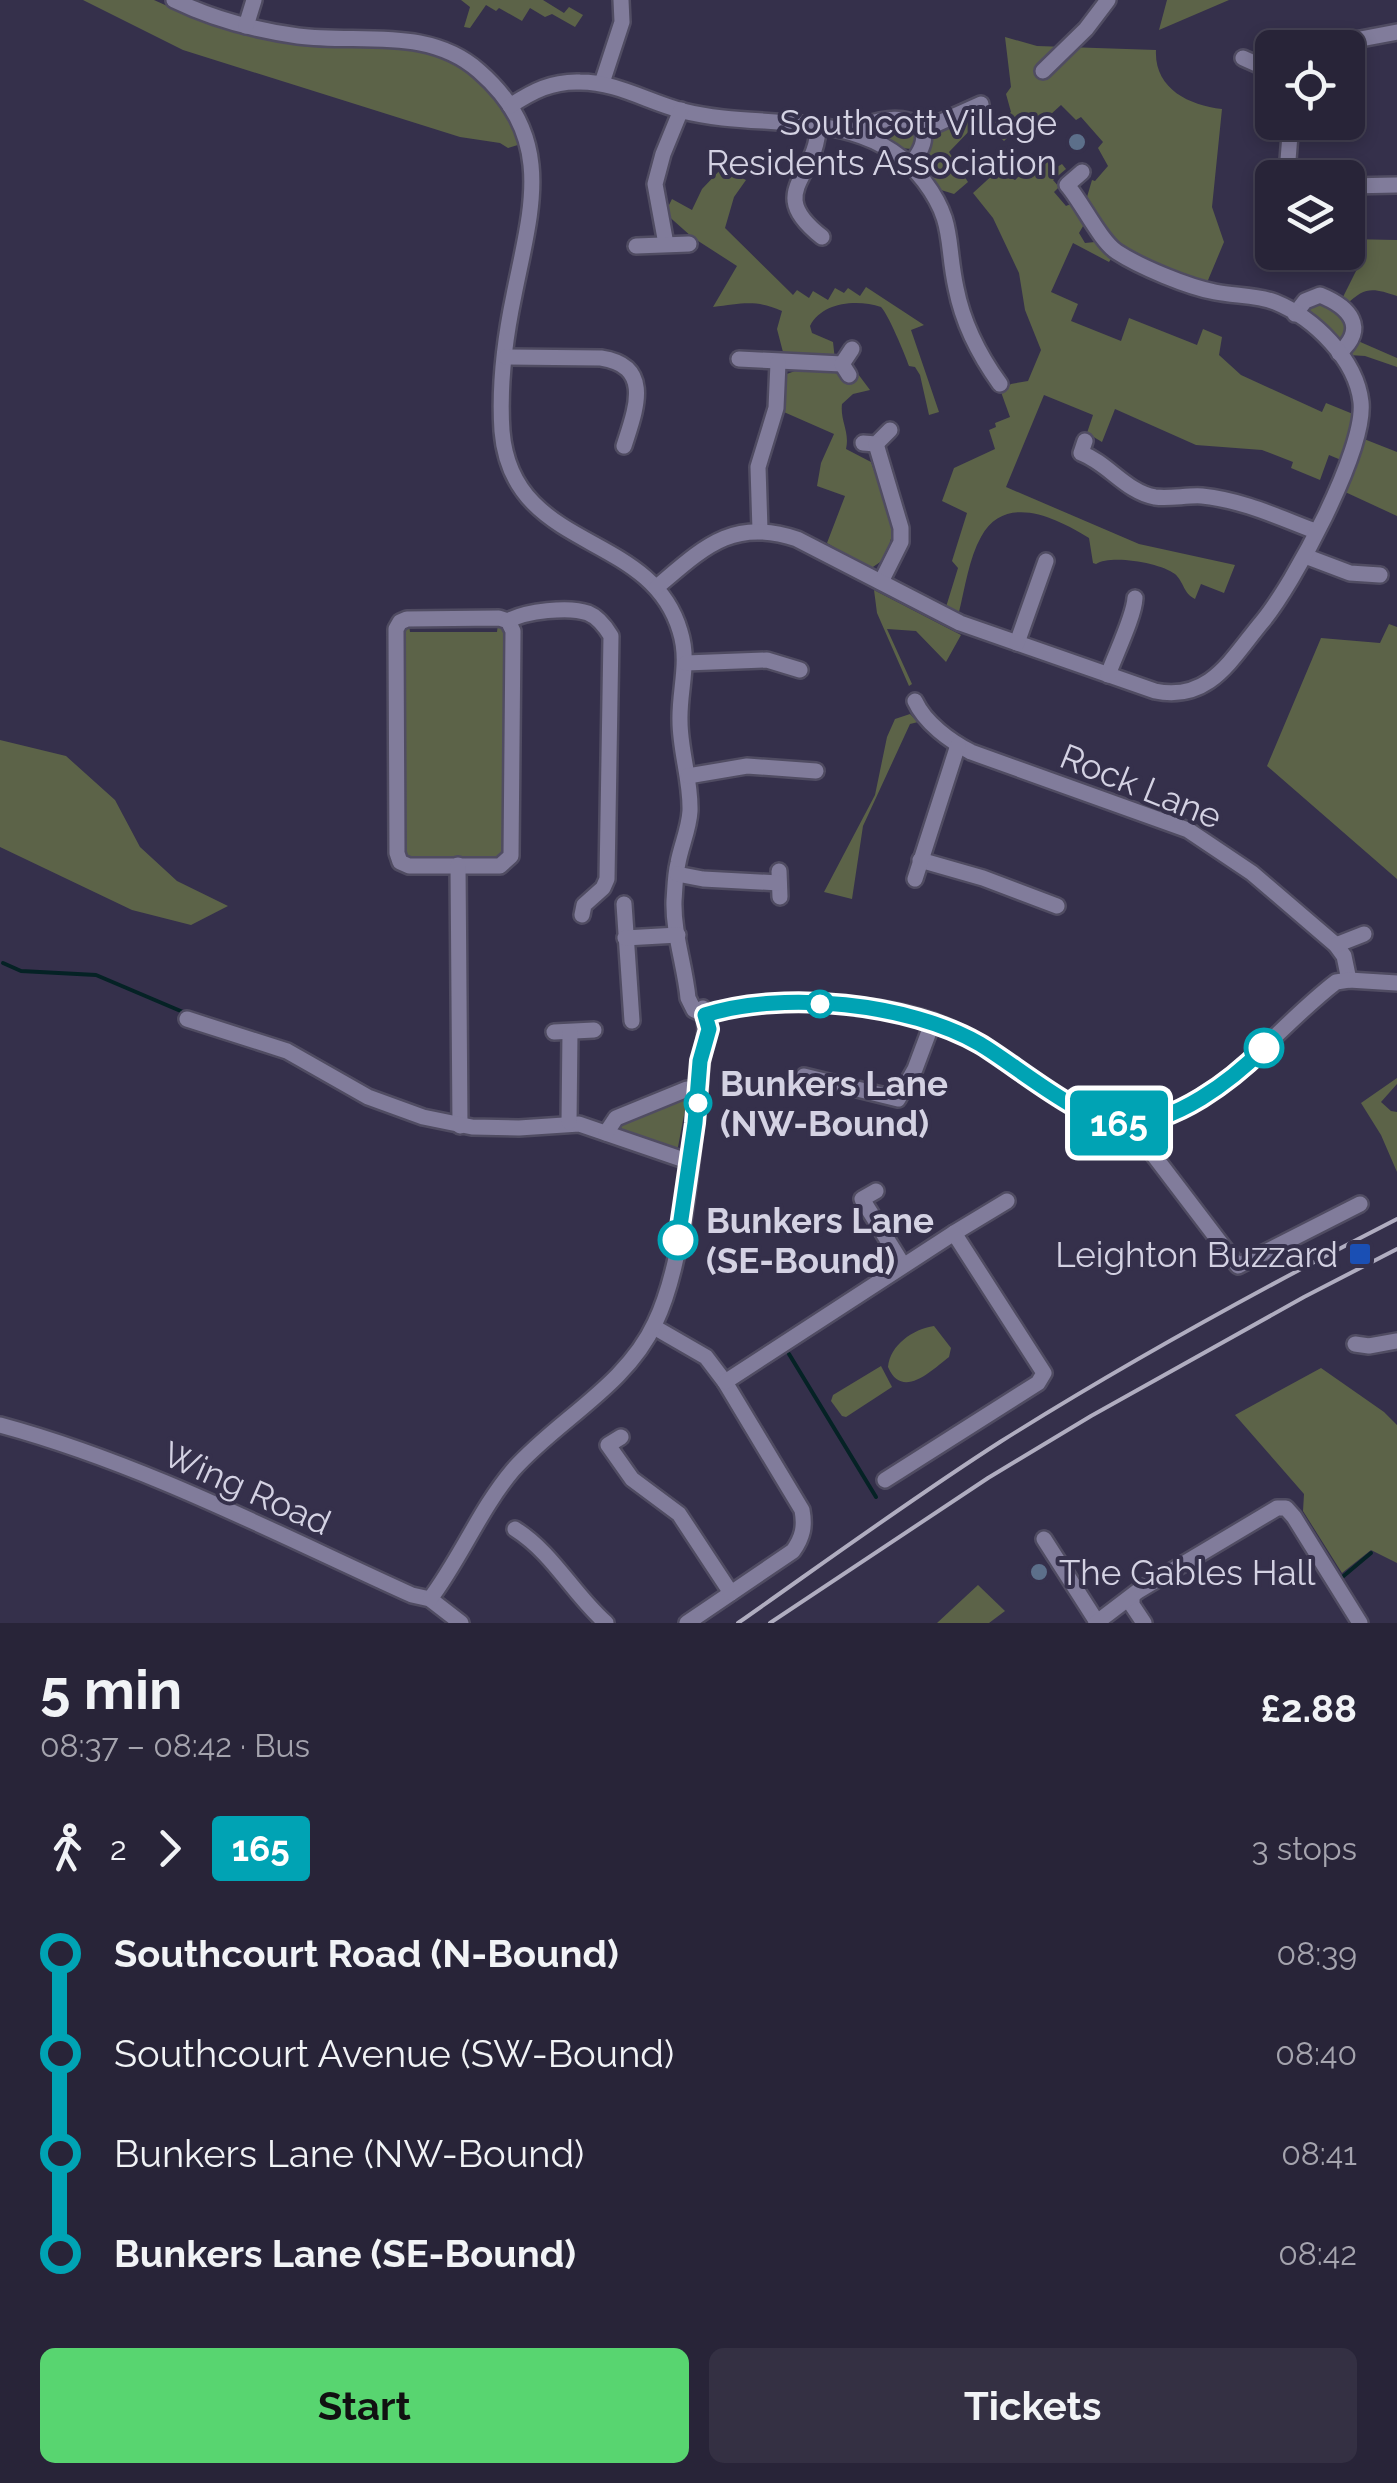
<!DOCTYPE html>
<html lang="en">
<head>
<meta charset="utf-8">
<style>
	:root { --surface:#282438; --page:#343043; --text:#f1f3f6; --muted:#a5a4ae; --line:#444153; --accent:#58d570 }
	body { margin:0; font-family:Raleway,sans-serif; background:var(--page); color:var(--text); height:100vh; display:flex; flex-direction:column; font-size:38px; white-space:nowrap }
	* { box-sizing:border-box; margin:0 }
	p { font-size:32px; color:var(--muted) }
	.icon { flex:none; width:55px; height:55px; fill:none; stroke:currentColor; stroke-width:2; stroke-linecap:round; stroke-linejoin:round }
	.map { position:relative; height:1623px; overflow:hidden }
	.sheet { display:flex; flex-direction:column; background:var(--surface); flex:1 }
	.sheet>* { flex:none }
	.badge { padding:0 20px; border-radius:8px; font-size:35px; line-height:65px }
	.buttons { position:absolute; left:1255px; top:30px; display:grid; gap:20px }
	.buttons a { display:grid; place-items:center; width:110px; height:110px; border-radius:15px; background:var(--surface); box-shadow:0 5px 15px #0003,0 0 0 2px var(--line); font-size:50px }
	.map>.badge { position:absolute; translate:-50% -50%; box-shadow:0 0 0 5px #fff }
	.legs { display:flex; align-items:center; gap:15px; height:110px; padding:0 40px; font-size:32px }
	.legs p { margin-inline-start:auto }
	.headline { display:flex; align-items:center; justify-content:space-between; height:170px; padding:0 40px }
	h1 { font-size:55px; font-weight:700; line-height:75px }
	.button { display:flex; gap:20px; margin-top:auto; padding:20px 40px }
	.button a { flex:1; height:115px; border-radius:15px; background:var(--accent); color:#111; font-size:40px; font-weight:700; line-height:115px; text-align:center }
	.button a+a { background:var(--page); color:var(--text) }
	ul { padding:0 40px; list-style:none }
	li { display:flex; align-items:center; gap:35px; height:100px; font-size:38px }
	li i { display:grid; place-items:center; width:15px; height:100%; margin:0 12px; background:currentColor }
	li i::after { content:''; width:25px; height:25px; margin:-12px; border:8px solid; border-radius:50%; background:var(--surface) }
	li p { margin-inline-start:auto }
	li:first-child i { background:linear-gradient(#0000 50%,currentColor 0) }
	li:last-child i { background:linear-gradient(currentColor 50%,#0000 0) }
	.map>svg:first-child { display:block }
	.green { fill:#5c6348 }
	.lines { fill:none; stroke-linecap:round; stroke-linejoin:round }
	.stream { stroke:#052225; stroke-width:4 }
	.minor-casing { stroke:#504c62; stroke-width:20 }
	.minor { stroke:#817c9b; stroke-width:15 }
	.rail { stroke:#b0adc0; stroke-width:4 }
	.line-1-casing { stroke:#fff; stroke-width:22 }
	.line-1 { stroke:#00a3b4; stroke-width:15 }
	.service-dot { fill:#5c6f8a; stroke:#35304b; stroke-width:4 }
	.stop-1-dot { fill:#fff; stroke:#00a3b4; stroke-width:5 }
	.transit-dot { fill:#1a4fb4; stroke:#35304b; stroke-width:4 }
	.labels { text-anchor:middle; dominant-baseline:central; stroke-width:8; stroke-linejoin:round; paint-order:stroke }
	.poi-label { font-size:35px; fill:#d4d2e3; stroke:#35304b; text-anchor:end }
	.street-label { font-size:35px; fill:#d4d2e3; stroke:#35304b }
	.stop-label { font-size:35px; font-weight:bold; fill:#d4d2e3; stroke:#35304b; text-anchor:start }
</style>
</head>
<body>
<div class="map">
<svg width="1397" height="1623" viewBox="0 0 1397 1623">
	<rect width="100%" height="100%" fill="#35304b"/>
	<g class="green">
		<path d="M83 0H154L205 23 301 45H393L441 56 461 67 492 95 510 119 521 144 508 148 500 143 460 137 183 50Z"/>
		<path d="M461 0H543L564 13 569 7 583 15 575 27 552 14 545 17 530 8 522 21 499 8 496 11 486 5 470 28 464 27 470 7Z"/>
		<path d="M1167 0H1229L1159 30Z"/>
		<path d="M1005 37 1037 46 1156 50C1154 88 1188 105 1222 109L1212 207 1224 242 1206 285 1181 276 1115 243 1087 197 1092 180 1095 181 1108 166 1098 148 1103 142 1081 117 1076 120 1061 105 1040 124 1030 115 1004 141 989 126 981 133 974 126 949 152 968 182 954 194 941 190 923 163 929 153V133L970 117 1004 118 1011 112 1006 94 1011 87Z"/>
		<path d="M909 124 920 132 912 149 900 148 879 132 880 127Z"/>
		<path d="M1051 153 1054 157 1051 160 1057 167 1062 164 1066 169 1053 180 1059 187 1054 192 1066 206 1075 202 1086 221 1079 233 1085 243 1095 242 1113 256 1109 262 1073 243 1051 292 1078 304 1071 321 1121 341 1129 318 1197 345 1203 329 1222 337 1219 355 1241 375 1322 412 1326 403 1353 414 1341 460 1329 455 1320 480 1291 468 1293 462 1262 450 1196 445 1115 409 1102 442 1087 433 1093 415 1044 395 1006 487 1139 544 1235 565 1224 593 1201 584 1195 599C1183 593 1184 582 1175 574 1161 563 1111 554 1096 564L1093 563 1089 538C1057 518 1005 492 981 537 969 558 965 588 959 612L946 607 958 568 952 561 967 513 942 501 954 468 995 449 989 430 996 427 995 423 1010 417 1001 392 1011 384 1028 381 1041 350 1025 310 1019 273 993 218 973 193 997 171 1015 180 1028 168 1032 171Z"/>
		<path d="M722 168 746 180 734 197 725 228 793 295 797 290 809 298 813 291 828 300 835 288 844 293 848 288 860 296 866 287 924 325 911 330 939 412 929 415 920 375 915 367 909 366C905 354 888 314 881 307 857 299 822 302 810 326L812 333 833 342 835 360 784 356 777 329 782 311C755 299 741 304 713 307L737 266 692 237 665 213 672 199 692 210 702 189Z"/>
		<path d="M1348 239 1397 240V296C1373 288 1365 286 1346 305L1341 301 1360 263 1357 253 1348 250Z"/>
		<path d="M1319 300 1339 311 1351 331 1340 342 1307 313 1306 307Z"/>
		<path d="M1358 341 1397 358V367L1365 356 1349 355Z"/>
		<path d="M835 370 847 381 858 374 870 390 853 394 842 404C840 421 850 432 846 449L871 462 894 527 886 558 870 569 827 543 845 496 817 486 821 463 834 434 777 409 784 375 795 371Z"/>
		<path d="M1364 439 1397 452V516L1343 491Z"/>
		<path d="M874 590 961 635 946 662 916 631 887 629 912 684 909 686 877 613Z"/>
		<path d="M498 624 506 632 507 852 501 859 409 860 404 857 401 632 409 625 410 632H497Z"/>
		<path d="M1389 624 1397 627V879L1267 766 1321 638 1380 643Z"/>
		<path d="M910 714 918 722 910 724 863 826 852 899 824 892 875 795 887 737 895 719Z"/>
		<path d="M0 740 66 756 115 800 140 847 177 881 228 906 191 925 132 910 0 847Z"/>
		<path d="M1397 1078V1084L1381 1102 1391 1111 1397 1112V1172L1381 1135 1361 1103Z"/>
		<path d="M688 1094 678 1147 673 1151 622 1135 620 1124Z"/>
		<path d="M934 1326 951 1348 949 1357C931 1371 902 1400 888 1367 890 1345 913 1329 934 1326Z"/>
		<path d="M881 1366 892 1387 846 1417 842 1416 831 1401 833 1395Z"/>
		<path d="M1321 1368 1384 1412 1397 1425V1563L1371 1550 1342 1573 1303 1511 1304 1494 1235 1415Z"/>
		<path d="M978 1585 1005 1611 989 1623H937Z"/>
	</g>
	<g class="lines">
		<g class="stream">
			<path d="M3 963 21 971 96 975 183 1012"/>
			<path d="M789 1354 876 1497"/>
			<path d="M1340 1579 1371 1553"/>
		</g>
		<g class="minor-casing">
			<g id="minor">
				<path d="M174 0C213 19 255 30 298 36 359 44 428 26 479 71 556 138 531 209 514 295 505 338 499 387 502 431 512 553 650 529 680 631 690 662 679 690 680 721 680 751 691 781 690 811 689 829 681 846 678 863 675 875 675 888 674 901 673 933 685 966 688 998L694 1010 705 1015"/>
				<path d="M246 26 254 0"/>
				<path d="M1313 48 1397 32"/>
				<path d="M1243 58 1272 71"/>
				<path d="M1043 71 1086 29 1108 0"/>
				<path d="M602 83 622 22 621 0"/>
				<path d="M510 106C533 91 552 81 580 82 617 82 648 102 683 111 764 132 865 104 924 181 955 222 946 242 956 288 963 324 979 355 1000 384"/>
				<path d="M1291 122 1288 160 1295 178"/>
				<path d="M818 125C819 178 763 191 822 237"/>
				<path d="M923 130 981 104"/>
				<path d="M853 132C883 110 953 114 910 165"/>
				<path d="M1348 186 1397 185"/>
				<path d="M666 244 655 184 663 154 681 110"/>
				<path d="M636 246 689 244"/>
				<path d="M1295 314 1305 301 1320 295C1350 307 1368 328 1339 353"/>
				<path d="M506 357 601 358C654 366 635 411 624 446"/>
				<path d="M739 359 842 364"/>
				<path d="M849 375 842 364 852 349"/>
				<path d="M1085 441 1081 453C1108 463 1126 492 1155 497 1170 499 1187 495 1202 496 1242 500 1278 517 1315 531"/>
				<path d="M863 443 876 444 890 430"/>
				<path d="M876 444 901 528V542L881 582"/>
				<path d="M760 530 758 467 776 408 778 363"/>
				<path d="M1305 556 1350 573 1380 575"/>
				<path d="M657 587C703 548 733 517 797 539L960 623 1155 691C1210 702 1231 659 1262 622 1293 585 1366 450 1361 402 1356 359 1314 318 1275 302 1257 295 1235 296 1215 292 1188 287 1140 267 1117 252 1100 241 1082 202 1067 185L1082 172"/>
				<path d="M499 618 508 621 513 631 511 856 500 866H409L400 862 397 853 396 629 400 622 407 619Z"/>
				<path d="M508 621C525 611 569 606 588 613 598 617 605 626 611 636L607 879 603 888 584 905 582 915"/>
				<path d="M1017 643 1046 561"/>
				<path d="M686 663 767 660 800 670"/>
				<path d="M1108 675C1115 655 1134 617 1135 598"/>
				<path d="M915 701C925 723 950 741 971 752L1188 830 1252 873 1336 945 1344 956 1349 980"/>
				<path d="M688 776 747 766 816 771"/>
				<path d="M920 860 983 878 1057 906"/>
				<path d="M458 865 460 1126"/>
				<path d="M779 871 780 897"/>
				<path d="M677 874 703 879 779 883"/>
				<path d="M915 879 958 745"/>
				<path d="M624 904 632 1021"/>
				<path d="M625 938 678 935"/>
				<path d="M1336 945 1364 934"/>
				<path d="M705 1015C768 995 885 1000 945 1026 1002 1050 1088 1138 1147 1121 1231 1097 1271 1032 1336 982L1349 980 1397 983"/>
				<path d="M187 1019 287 1051 368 1097 423 1117 472 1127 519 1128 579 1124 690 1162"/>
				<path d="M554 1032 594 1030"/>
				<path d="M804 1076 898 1099 915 1069 933 1021"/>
				<path d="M569 1122 570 1032"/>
				<path d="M1145 1122 1149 1149 1238 1266 1360 1204"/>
				<path d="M606 1133 616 1118 687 1089"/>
				<path d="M876 1191 862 1199 903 1265"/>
				<path d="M954 1233 1007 1201"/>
				<path d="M654 1327 706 1357 725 1382 802 1510C805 1526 803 1537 793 1551L687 1623"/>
				<path d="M1355 1344 1369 1346 1397 1341"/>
				<path d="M725 1382 954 1233 1044 1373 1038 1383 885 1480"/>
				<path d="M0 1425C144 1464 277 1534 412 1595L430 1599 461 1623"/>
				<path d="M621 1437 608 1445 632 1479 679 1514 731 1593"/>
				<path d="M515 1529C553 1553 573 1594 606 1623"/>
				<path d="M1044 1539 1097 1622"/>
				<path d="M1132 1598V1605L1144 1623"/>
				<path d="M430 1599C461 1558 480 1509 513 1470 557 1420 626 1386 655 1323 685 1261 691 1154 700 1084 699 1057 711 1035 703 1008"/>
				<path d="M1096 1623 1138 1591 1277 1508H1286L1294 1517 1360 1623"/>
			</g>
		</g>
		<use href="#minor" class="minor"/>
		<g class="rail">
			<path d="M738 1623C825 1562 911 1499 1000 1442 1129 1361 1262 1288 1397 1219"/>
			<path d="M770 1623 988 1478 1091 1416 1304 1297 1397 1249"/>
		</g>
	</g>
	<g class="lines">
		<g class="line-1-casing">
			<path id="line-1" d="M678 1240 695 1123 700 1061 709 1029 705 1015C783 990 909 1003 980 1044 1017 1066 1085 1125 1126 1124 1176 1123 1231 1081 1264 1048"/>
		</g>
		<use href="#line-1" class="line-1"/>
	</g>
	<g class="service-dot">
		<circle cx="1077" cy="142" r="10"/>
		<circle cx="1039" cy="1572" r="10"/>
	</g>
	<g class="stop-1-dot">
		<circle cx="820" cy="1004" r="12"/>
		<circle cx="1264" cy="1048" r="18"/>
		<circle cx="698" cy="1103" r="12"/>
		<circle cx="678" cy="1240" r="18"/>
	</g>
	<rect class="transit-dot" x="1348" y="1242" width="24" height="24" rx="5"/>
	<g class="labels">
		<g class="poi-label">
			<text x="1057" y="122">Southcott Village<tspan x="1057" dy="40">Residents Association</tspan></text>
			<text x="1338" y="1254">Leighton Buzzard</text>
			<text x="1059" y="1572" text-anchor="start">The Gables Hall</text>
		</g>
		<g class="street-label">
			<text transform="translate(1141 786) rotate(22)">Rock Lane</text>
			<text transform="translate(247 1488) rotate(24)">Wing Road</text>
		</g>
		<g class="stop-label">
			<text x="720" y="1083">Bunkers Lane<tspan x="720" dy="40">(NW-Bound)</tspan></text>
			<text x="706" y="1220">Bunkers Lane<tspan x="706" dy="40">(SE-Bound)</tspan></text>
		</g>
	</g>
</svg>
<div class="buttons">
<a><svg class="icon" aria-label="locate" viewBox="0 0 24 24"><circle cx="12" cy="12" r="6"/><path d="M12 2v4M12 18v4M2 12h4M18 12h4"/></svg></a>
<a><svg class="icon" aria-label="layers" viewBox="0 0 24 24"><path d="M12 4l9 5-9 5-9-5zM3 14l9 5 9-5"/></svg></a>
</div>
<b class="badge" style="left:1119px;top:1123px;background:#00a3b4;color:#fff">165</b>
</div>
<section class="sheet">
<div class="headline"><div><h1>5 min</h1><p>08:37 – 08:42 · Bus</p></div><b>£2.88</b></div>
<div class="legs"><svg class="icon" aria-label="walk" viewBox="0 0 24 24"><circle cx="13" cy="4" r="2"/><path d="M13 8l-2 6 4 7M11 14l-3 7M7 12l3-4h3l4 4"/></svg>2<svg class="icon" aria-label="forward" viewBox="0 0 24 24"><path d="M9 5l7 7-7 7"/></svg><b class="badge" style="background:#00a3b4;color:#fff">165</b><p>3 stops</p></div>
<ul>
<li><i style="color:#00a3b4"></i><b>Southcourt Road (N-Bound)</b><p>08:39</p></li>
<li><i style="color:#00a3b4"></i><span>Southcourt Avenue (SW-Bound)</span><p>08:40</p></li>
<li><i style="color:#00a3b4"></i><span>Bunkers Lane (NW-Bound)</span><p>08:41</p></li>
<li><i style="color:#00a3b4"></i><b>Bunkers Lane (SE-Bound)</b><p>08:42</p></li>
</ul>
<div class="button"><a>Start</a><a>Tickets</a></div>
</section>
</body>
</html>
